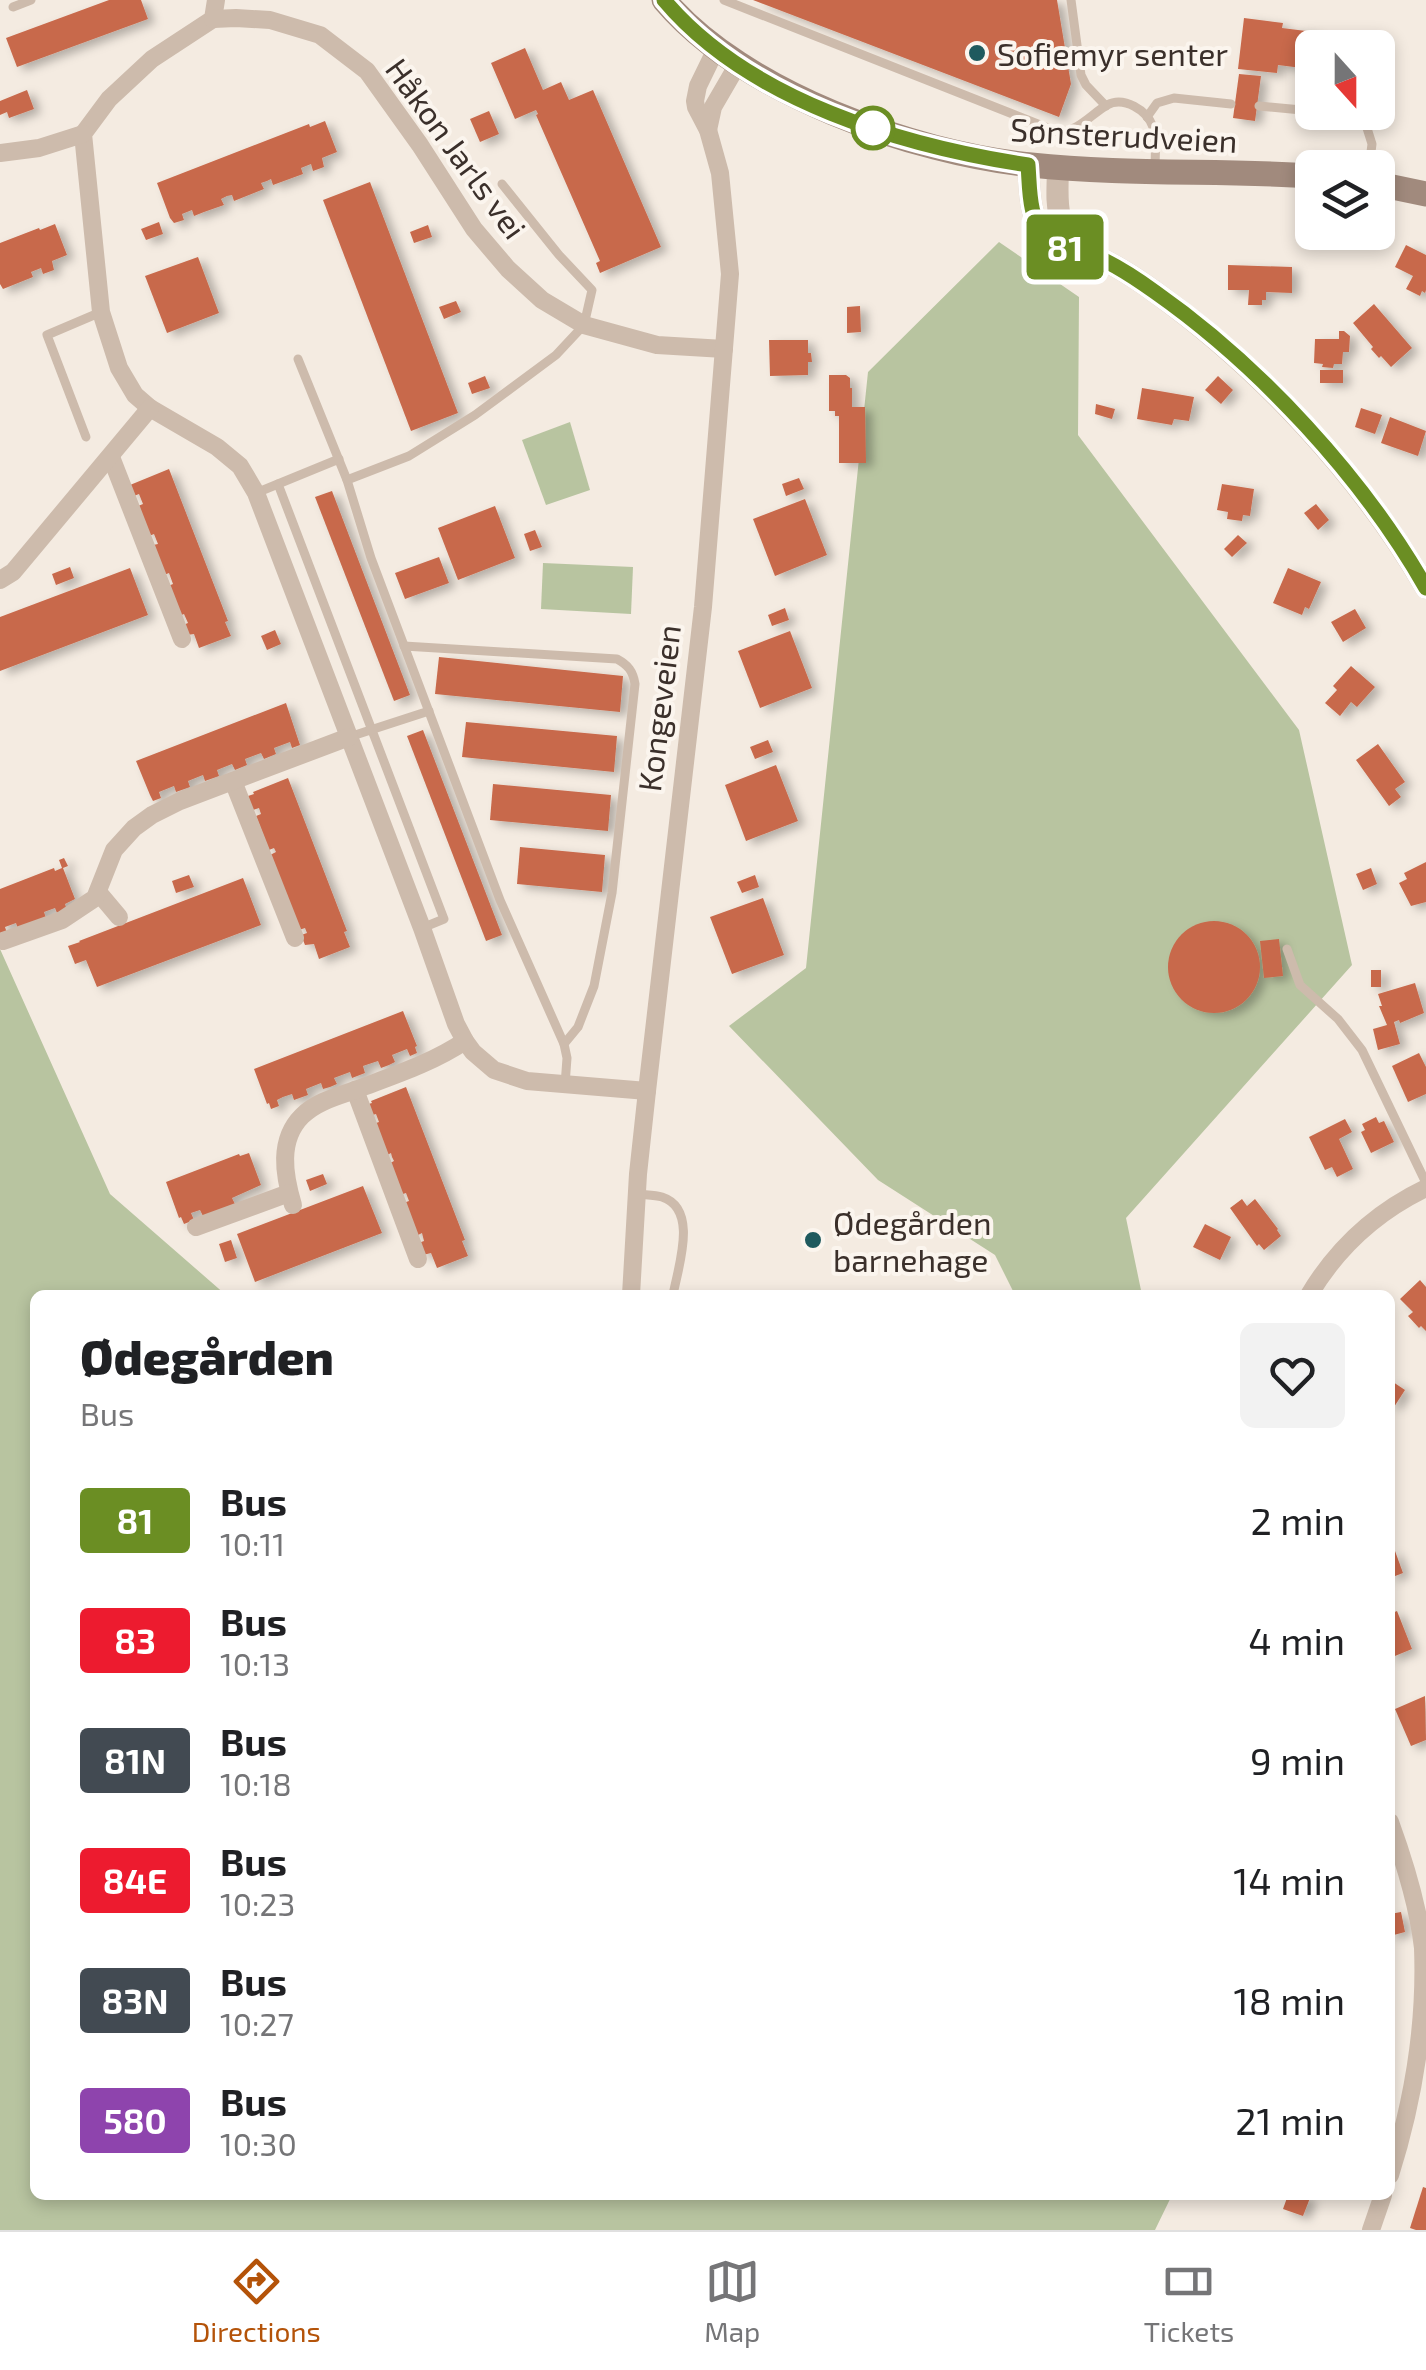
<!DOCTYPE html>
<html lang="en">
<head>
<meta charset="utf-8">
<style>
	:root { --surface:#fff; --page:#f2f2f2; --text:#202124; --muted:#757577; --line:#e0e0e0; --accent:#b45309 }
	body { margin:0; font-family:"Exo 2",sans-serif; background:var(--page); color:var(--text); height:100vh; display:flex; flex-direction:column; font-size:38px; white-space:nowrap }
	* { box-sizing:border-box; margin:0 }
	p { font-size:32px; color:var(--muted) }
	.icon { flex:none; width:55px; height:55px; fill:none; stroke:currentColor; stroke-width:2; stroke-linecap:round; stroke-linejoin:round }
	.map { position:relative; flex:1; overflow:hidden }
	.sheet { position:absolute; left:30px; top:1290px; width:1365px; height:910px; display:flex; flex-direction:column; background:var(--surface); border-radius:15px; box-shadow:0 5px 15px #0003 }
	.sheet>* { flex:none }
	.badge { padding:0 20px; border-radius:8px; font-size:35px; line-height:65px }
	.needle { width:65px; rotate:159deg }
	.controls { position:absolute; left:1295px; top:30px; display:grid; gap:20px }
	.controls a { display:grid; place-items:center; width:100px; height:100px; border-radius:15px; background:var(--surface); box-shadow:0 5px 15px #0003; font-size:50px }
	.map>.badge { position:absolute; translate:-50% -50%; box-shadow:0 0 0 5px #fff }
	.round { display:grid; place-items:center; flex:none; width:105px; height:105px; border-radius:15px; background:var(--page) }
	.summary { display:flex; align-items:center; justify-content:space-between; height:170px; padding:0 50px }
	h1 { font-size:48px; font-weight:800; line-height:75px }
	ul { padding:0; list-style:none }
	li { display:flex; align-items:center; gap:30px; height:120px; padding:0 50px }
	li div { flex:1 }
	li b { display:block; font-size:38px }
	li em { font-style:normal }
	li .badge { min-width:110px; font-weight:700; text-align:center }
	.tabs { display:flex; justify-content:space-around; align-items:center; height:140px; border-top:2px solid var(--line); background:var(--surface); font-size:28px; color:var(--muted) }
	.tabs a { display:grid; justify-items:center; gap:5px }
	.tabs .selected { color:var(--accent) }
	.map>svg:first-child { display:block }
	.green { fill:#b8c4a0 }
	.building { fill:#c8694b; filter:url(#shadow) }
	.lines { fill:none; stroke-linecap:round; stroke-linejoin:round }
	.service { stroke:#cdbbac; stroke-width:9 }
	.minor { stroke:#cdbbac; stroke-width:18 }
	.tertiary { stroke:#cdbbac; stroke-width:22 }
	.secondary { stroke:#a18a7d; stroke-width:25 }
	.line-casing { stroke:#fff; stroke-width:22 }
	.line { stroke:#6b8e23; stroke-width:15 }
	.poi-dot { fill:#1f5a5e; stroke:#fbf5ee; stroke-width:4 }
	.stop-dot { fill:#fff; stroke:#6b8e23; stroke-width:5 }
	.labels { text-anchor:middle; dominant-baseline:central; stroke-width:8; stroke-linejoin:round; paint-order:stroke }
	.poi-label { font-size:32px; fill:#3b302b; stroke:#fbf5ee; text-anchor:start }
	.street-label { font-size:32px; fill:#3b302b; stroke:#fbf5ee }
</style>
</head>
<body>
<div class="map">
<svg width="1426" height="2230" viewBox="0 0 1426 2230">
	<defs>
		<filter id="shadow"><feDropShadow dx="7" dy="4" stdDeviation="5" flood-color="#0004"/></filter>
	</defs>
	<rect width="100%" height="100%" fill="#f4ebe1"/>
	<g class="green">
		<path d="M999 242 1079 297 1078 435 1299 730 1352 965 1126 1218 1142 1295H1015L995 1255 878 1180 729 1026 806 968 868 372Z"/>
		<path d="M570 422 590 490 546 505 522 440Z"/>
		<path d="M543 563 633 567 631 614 541 609Z"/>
		<path d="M0 949 110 1194 226 1295H35V2195H1172L1155 2230H0Z"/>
	</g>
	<g class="building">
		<path d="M109 0H141L148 19 17 67 6 38Z"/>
		<path d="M753 0H1057L1071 84 1059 117Z"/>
		<path d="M1244 18 1283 23 1282 28 1314 32 1310 69 1278 65 1277 73 1238 69Z"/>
		<path d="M525 48 543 90 561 82 569 100 593 90 661 247 600 273 596 263 600 261 536 115 538 114 536 110 515 119 491 63Z"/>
		<path d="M1239 74 1261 76 1255 121 1233 118Z"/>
		<path d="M27 90 34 109 9 118 7 112 0 115V101Z"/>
		<path d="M489 111 499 134 480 142 470 119Z"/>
		<path d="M325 121 337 152 322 158 324 167 313 171 311 164 301 168 303 174 273 185 271 179 267 181 261 183 264 189 234 201 232 195 227 196 221 199 224 205 204 212 194 216 192 210 182 214 184 220 174 223 170 218 157 183 309 124 310 127Z"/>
		<path d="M370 182 458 413 411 431 323 200Z"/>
		<path d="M159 222 163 234 146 240 141 229Z"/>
		<path d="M55 224 67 255 52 261 54 270 43 274 41 268 31 272 33 277 3 289 0 284V243L39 228 40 230Z"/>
		<path d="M428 225 432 237 414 243 410 232Z"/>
		<path d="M1406 245 1426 255V290L1425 293 1422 291 1420 296 1406 289 1413 276 1395 267Z"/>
		<path d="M198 257 219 313 167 333 145 276Z"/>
		<path d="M1228 265 1292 267V293L1266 292V300H1262V305H1248L1249 290H1228Z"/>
		<path d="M456 301 461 312 444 319 439 307Z"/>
		<path d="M1374 304 1412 348 1391 367 1381 356 1379 358 1371 349 1373 347 1353 323Z"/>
		<path d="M860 306 861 332 847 333V307Z"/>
		<path d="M1339 331H1344L1350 336 1349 352H1343L1342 364H1334L1333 368 1322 367 1323 364 1314 363 1315 339H1339Z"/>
		<path d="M769 340H808V353H811L812 362H808V375L770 376Z"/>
		<rect x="1320" y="370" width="23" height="13"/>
		<path d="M829 375H846L850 378V388H852V407H865L866 463H839V416H835V411H829Z"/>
		<path d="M485 376 490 388 472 394 468 383Z"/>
		<path d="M1218 376 1233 390 1221 404 1205 390Z"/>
		<path d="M1142 388 1194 397 1189 421 1174 419 1172 425 1137 419Z"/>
		<path d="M1096 404 1115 409 1112 419 1095 414Z"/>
		<path d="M1361 408 1382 415 1375 434 1355 427Z"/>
		<path d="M1390 417 1426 431 1418 456 1381 443Z"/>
		<path d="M169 469 228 621 225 622 231 636 199 648 194 634 187 635 183 625 188 623 184 614 179 616 168 586 173 584 169 573 164 575 153 545 158 544 154 534 149 536 138 506 143 504 139 494 134 496 130 485Z"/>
		<path d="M799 478 804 489 786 496 782 484Z"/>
		<path d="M1222 484 1254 489 1250 516 1243 515 1242 521 1227 519 1228 512 1217 510Z"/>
		<path d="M332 491 410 695 394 701 315 497Z"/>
		<path d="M805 499 827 555 775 576 753 519Z"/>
		<path d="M1316 504 1329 520 1318 530 1304 513Z"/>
		<path d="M495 506 515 558 458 580 438 528Z"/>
		<path d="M535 530 542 547 530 551 524 534Z"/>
		<path d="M1238 535 1247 543 1232 557 1224 549Z"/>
		<path d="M439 557 449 583 405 599 395 573Z"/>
		<path d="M70 567 74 578 56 585 52 574Z"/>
		<path d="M130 568 148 615 0 671V617Z"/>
		<path d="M1288 568 1321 582 1309 609 1305 607 1302 615 1273 603Z"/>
		<path d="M785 608 789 620 772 626 768 615Z"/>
		<path d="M1355 609 1366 628 1343 642 1331 622Z"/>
		<path d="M275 630 281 644 267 650 261 636Z"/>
		<path d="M790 631 812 688 760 708 738 651Z"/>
		<path d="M439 657 623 676 620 712 435 694Z"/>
		<path d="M1351 666 1375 687 1357 707 1351 702 1340 716 1325 703 1337 690 1333 686Z"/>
		<path d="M286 703 300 745 292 748 290 742 274 748 276 754 264 759 261 753 245 759 247 765 235 770 232 764 217 770 219 776 205 781 203 775 188 781 190 787 176 792 174 786 159 792 161 798 153 801 150 795 136 761Z"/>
		<path d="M466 722 617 736 614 772 462 757Z"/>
		<path d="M423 730 502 935 486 941 407 736Z"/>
		<path d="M768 740 773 752 755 759 750 747Z"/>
		<path d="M1378 744 1405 782 1395 789 1401 797 1389 806 1356 760Z"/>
		<path d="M776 765 798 821 746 841 725 785Z"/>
		<path d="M288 778 347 931 344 932 350 947 319 959 314 944 305 945 301 935 307 933 305 928 299 930 270 855 276 852 274 848 269 850 256 816 261 814 259 808 253 810 248 796 254 794 253 792Z"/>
		<path d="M493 784 611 795 608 831 490 820Z"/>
		<path d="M520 847 605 855 602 892 517 884Z"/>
		<path d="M64 858 68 866 63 868 75 899 65 904 67 910 57 913 55 908 44 912 46 918 18 929 16 923 5 927 7 933 0 936V889L54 868 55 871 62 868 59 860Z"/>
		<path d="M1426 862V902L1411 906 1399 883 1407 879 1404 873Z"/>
		<path d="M1371 868 1377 884 1363 890 1356 874Z"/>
		<path d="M189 875 194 887 176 893 172 881Z"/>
		<path d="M755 875 759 887 742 893 737 882Z"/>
		<path d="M243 878 261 925 97 987 86 960 75 964 68 946 80 942 79 941Z"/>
		<path d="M763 898 784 955 732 974 710 917Z"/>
		<circle cx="1214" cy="967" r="46"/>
		<path d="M1279 939 1283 976 1264 978 1260 941Z"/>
		<rect x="1371" y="970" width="10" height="17"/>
		<path d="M1415 983 1424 1013 1400 1023 1399 1020 1394 1022 1400 1044 1378 1050 1373 1029 1387 1025 1379 1006H1382L1378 994Z"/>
		<path d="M403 1011 417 1046 415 1047 417 1053 410 1056 407 1049 392 1055 395 1062 389 1065 381 1068 378 1061 363 1066 365 1073 352 1078 350 1072 334 1078 337 1084 330 1087 323 1089 321 1083 306 1089 308 1095 294 1100 292 1094 283 1097 277 1100 279 1106 271 1109 269 1103 267 1104 254 1069Z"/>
		<path d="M1419 1053 1426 1067V1094L1408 1102 1392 1066Z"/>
		<path d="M406 1087 465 1240 462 1241 468 1256 437 1268 431 1253 423 1255 418 1243 424 1241 422 1233 416 1236 403 1203 409 1201 406 1193 400 1195 388 1164 394 1161 392 1157 391 1153 385 1156 373 1124 379 1122 376 1114 369 1116 365 1105 372 1103 371 1101Z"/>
		<path d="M1376 1117 1379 1123 1384 1121 1394 1142 1371 1153 1361 1132 1365 1130 1362 1124Z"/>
		<path d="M1345 1119 1352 1132 1339 1139 1353 1169 1337 1177 1332 1167 1325 1170 1309 1137Z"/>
		<path d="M249 1153 261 1185 232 1198 235 1204 203 1216 200 1210 191 1213 194 1220 184 1224 181 1217 179 1218 166 1182 239 1154 240 1156Z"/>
		<path d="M323 1174 327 1184 310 1191 306 1180Z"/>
		<path d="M363 1186 382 1233 255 1282 237 1234Z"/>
		<path d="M1242 1199 1247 1206 1255 1199 1278 1229 1277 1230 1281 1236 1264 1250 1259 1244 1257 1246 1230 1208Z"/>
		<path d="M1205 1224 1231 1237 1220 1260 1193 1247Z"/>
		<path d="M231 1240 237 1258 225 1262 219 1244Z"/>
		<path d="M1420 1280 1426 1287V1331L1421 1326 1419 1328 1408 1316 1413 1312 1400 1299Z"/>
		<path d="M1390 1380 1405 1390 1394 1407 1390 1404Z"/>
		<path d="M1395 1551 1403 1573 1390 1578V1553Z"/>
		<path d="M1397 1611 1412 1649 1390 1658V1614Z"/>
		<path d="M1425 1696 1426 1740 1411 1746 1395 1709Z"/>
		<path d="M1401 1912 1405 1932 1390 1936V1914Z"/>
		<path d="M1423 2187 1426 2188V2230H1416L1410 2228Z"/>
		<path d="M1288 2195H1302L1310 2198 1303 2216 1283 2209Z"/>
	</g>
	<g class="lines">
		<g class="service">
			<path d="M724 0 1058 132C1079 131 1090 115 1107 105 1124 96 1147 110 1153 127 1157 139 1155 155 1155 168"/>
			<path d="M1071 0 1081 75 1086 85 1106 106"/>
			<path d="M13 7 31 0"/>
			<path d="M1259 106 1312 111"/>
			<path d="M1330 112 1339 113 1366 125 1372 144 1369 168"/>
			<path d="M1147 117 1157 103 1174 98 1231 104"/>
			<path d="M298 359 347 480 371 558 500 900 564 1044 567 1058 565 1085"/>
			<path d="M86 437 47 335 101 312"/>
			<path d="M347 480 409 456 475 415 556 355 584 325 592 290 559 255 502 184"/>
			<path d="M278 484 444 919 422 928"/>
			<path d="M256 493 339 459"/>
			<path d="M404 646 617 659C628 665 633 671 635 684L612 893 594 986 578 1027 564 1044"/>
			<path d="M349 737 429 711"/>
			<path d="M1287 949 1300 985 1338 1019 1362 1050 1426 1183"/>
			<path d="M637 1194C645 1195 655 1195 662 1197 699 1209 678 1267 673 1295"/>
		</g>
		<g class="minor">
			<path d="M216 0 213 19 152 59 109 99 83 134 101 312 119 368 135 395 150 408 217 447 240 466 256 493 422 928 456 1024 465 1041 473 1052 494 1070 527 1081 647 1091"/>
			<path d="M213 19 236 18 270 20 320 35 367 71 420 145 474 229 508 269 542 300 584 325 657 345 724 349"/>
			<path d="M708 130 713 107 738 64"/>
			<path d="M0 153 39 148 83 134"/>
			<path d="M111 457 182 639"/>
			<path d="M0 580 13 572 150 408"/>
			<path d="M233 781 295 938"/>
			<path d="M98 892 119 917"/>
			<path d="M3 941 62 920 95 898 114 850 134 828 152 815 180 801 349 737"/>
			<path d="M355 1090 418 1259"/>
			<path d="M293 1205C284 1175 278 1140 302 1116 317 1101 339 1096 358 1089 395 1075 432 1063 465 1041"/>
			<path d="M196 1227 289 1193"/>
			<path d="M631 1295 638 1174 647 1091 703 607 730 274 720 173 708 130 696 107 695 101 698 86 716 49"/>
			<path d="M1309 1295C1337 1248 1376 1212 1426 1188"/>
			<path d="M1390 1822C1405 1863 1418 1905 1423 1948 1426 2025 1413 2102 1390 2175"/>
			<path d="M1371 2230 1383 2195"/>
		</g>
		<g class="tertiary">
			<path d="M1028 165C1030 189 1028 219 1047 237 1057 247 1068 246 1082 251 1107 259 1133 276 1155 292 1259 366 1362 477 1426 588"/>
			<path d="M1058 168C1057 210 1054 218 1082 251"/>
		</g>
		<g class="secondary">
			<path d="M664 0C743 93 913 153 1031 165 1125 175 1219 170 1312 176"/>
			<path d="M1378 184 1426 194"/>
		</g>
	</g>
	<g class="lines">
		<g class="line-casing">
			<path id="line" d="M664 0C749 101 903 146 1028 165 1030 189 1028 219 1047 237 1057 247 1069 246 1082 251 1107 259 1133 276 1155 292 1259 365 1363 477 1426 588"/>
		</g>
		<use href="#line" class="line"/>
	</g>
	<g class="poi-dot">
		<circle cx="977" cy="53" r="10"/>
		<circle cx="813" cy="1240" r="10"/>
	</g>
	<circle class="stop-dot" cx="873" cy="128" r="20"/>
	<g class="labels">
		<g class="poi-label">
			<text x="997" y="53">Sofiemyr senter</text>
			<text x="833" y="1222">Ødegården<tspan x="833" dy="37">barnehage</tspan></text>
		</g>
		<g class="street-label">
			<text transform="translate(1124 134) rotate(3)">Sønsterudveien</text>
			<text transform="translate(457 148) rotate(54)">Håkon Jarls vei</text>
			<text transform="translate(658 708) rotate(-83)">Kongeveien</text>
		</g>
	</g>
</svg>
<div class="controls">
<a><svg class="needle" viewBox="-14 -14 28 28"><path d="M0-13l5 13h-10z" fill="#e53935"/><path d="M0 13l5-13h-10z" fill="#757577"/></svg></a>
<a><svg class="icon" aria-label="layers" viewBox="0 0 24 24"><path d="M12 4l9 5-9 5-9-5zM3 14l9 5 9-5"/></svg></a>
</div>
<b class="badge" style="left:1065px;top:247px;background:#6b8e23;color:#fff">81</b>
<section class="sheet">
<div class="summary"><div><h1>Ødegården</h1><p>Bus</p></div><a class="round"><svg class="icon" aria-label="heart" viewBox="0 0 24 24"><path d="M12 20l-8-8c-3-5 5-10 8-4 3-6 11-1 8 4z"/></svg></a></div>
<ul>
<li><span class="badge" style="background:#6b8e23;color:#fff">81</span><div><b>Bus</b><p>10:11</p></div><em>2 min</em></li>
<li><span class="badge" style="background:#ed1b2f;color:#fff">83</span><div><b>Bus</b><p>10:13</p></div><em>4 min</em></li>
<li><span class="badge" style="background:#424a52;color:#fff">81N</span><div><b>Bus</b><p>10:18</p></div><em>9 min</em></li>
<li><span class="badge" style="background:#ed1b2f;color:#fff">84E</span><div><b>Bus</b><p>10:23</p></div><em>14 min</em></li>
<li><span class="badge" style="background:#424a52;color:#fff">83N</span><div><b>Bus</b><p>10:27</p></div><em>18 min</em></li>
<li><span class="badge" style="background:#8e44ad;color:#fff">580</span><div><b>Bus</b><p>10:30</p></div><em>21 min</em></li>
</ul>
</section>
</div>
<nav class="tabs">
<a class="selected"><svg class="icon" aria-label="directions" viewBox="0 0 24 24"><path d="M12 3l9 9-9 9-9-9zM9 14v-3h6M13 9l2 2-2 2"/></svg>Directions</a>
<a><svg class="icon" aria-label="map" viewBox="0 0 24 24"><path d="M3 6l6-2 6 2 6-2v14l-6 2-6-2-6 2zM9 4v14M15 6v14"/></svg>Map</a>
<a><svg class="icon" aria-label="tickets" viewBox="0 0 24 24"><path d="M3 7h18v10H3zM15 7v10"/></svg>Tickets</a>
</nav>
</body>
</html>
